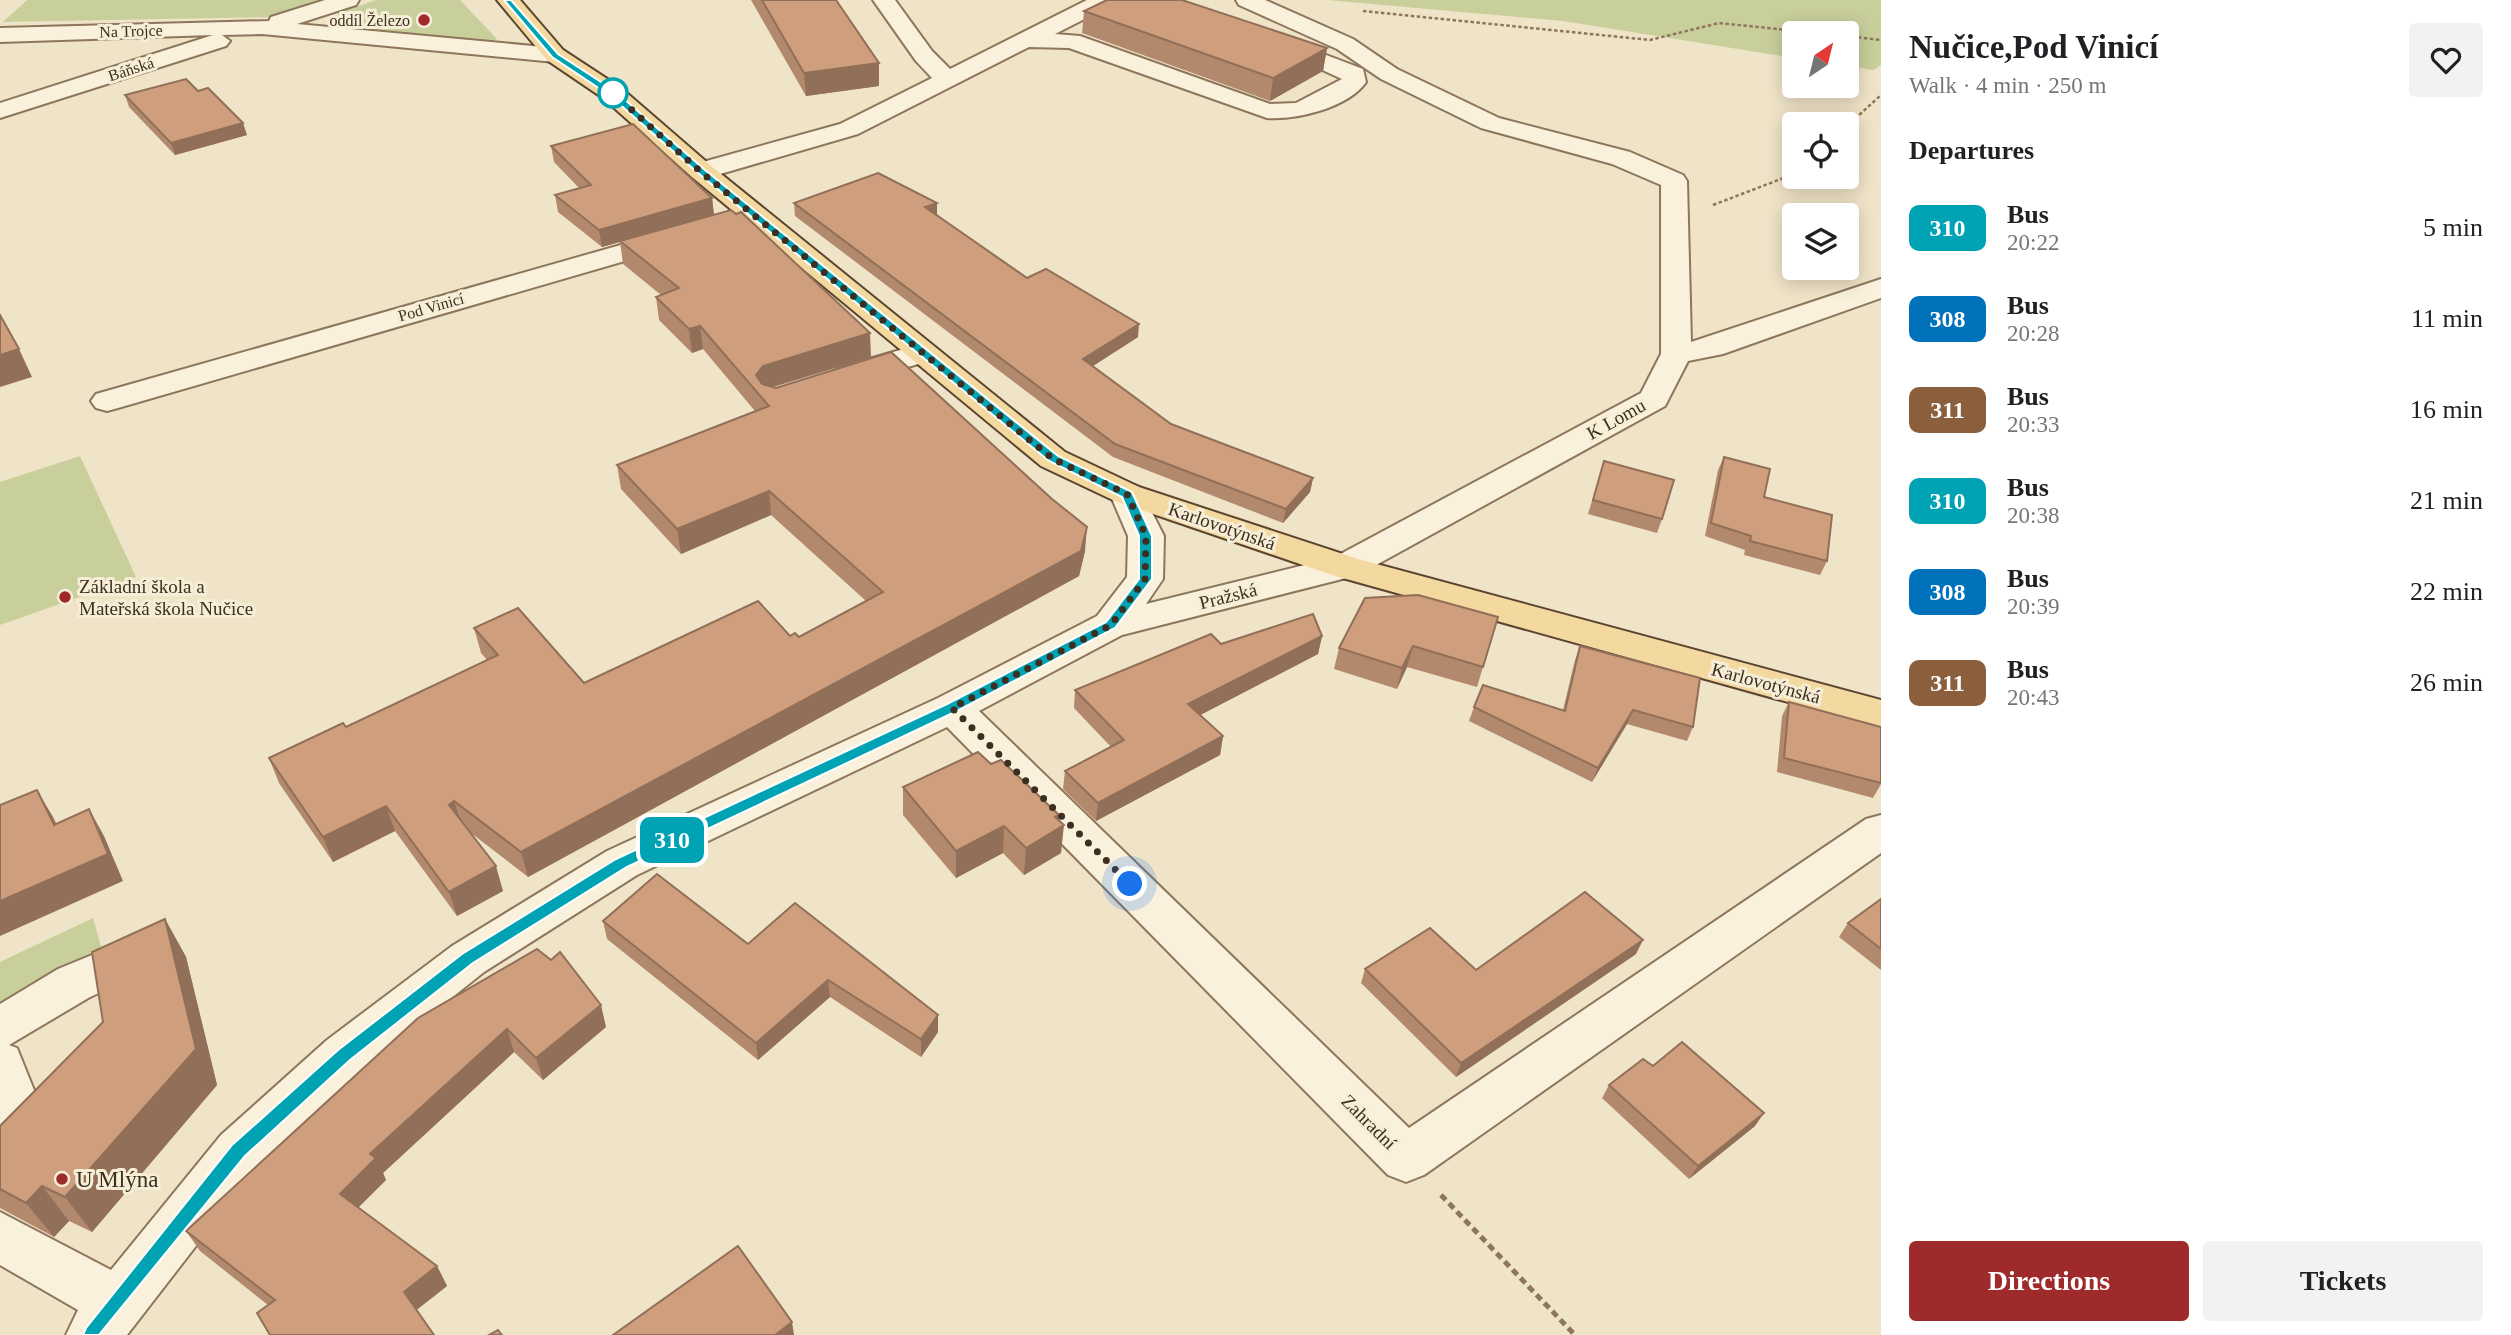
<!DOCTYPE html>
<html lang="en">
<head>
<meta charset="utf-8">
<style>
	:root { --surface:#fff; --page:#f2f2f2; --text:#202124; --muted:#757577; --accent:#9e2a2b }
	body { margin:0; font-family:Georgia,serif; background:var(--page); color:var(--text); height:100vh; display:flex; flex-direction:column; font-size:26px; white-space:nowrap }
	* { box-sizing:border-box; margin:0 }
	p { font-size:23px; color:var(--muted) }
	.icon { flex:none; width:38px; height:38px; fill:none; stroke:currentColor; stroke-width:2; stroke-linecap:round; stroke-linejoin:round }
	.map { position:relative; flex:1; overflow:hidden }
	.drawer { display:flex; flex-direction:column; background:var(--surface); width:630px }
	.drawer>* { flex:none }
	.badge { padding:0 14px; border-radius:10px; font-size:24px; line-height:46px }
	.needle { width:46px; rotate:35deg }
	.fabs { position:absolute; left:1782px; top:21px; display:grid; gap:14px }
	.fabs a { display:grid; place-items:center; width:77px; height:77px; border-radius:7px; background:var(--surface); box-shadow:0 4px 18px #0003; font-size:35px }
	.you { position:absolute; width:35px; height:35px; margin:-18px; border:5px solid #fff; border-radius:50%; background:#1a73e8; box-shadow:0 0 0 10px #1a73e833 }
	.map>.badge { position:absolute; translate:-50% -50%; box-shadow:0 0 0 4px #fff }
	h2 { padding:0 28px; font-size:26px; line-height:63px }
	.round { display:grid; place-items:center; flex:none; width:74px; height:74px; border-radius:7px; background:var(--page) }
	.summary { display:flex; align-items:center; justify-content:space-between; height:119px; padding:0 28px }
	h1 { font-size:33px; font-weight:600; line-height:52px }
	.button { display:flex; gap:14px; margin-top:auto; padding:14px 28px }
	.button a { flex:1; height:80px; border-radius:7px; background:var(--accent); color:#fff; font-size:28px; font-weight:600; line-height:80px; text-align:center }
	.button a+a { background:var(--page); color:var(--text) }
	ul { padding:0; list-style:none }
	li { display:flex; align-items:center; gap:21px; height:91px; padding:0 28px }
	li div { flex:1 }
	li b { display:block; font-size:26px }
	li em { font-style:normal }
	li .badge { min-width:77px; font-weight:700; text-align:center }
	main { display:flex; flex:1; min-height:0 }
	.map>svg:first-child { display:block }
	.green { fill:#c9cf9b }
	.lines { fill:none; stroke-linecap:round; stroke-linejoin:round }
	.minor-casing { stroke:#8d765c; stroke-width:4 }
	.major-casing { stroke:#5b4430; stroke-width:4 }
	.path-far1 { stroke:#8d765c; stroke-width:2.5; stroke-dasharray:3.5 2.5; stroke-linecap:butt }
	.path { stroke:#8d765c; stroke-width:5; stroke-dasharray:7 4.5; stroke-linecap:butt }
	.minor { fill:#faf1dc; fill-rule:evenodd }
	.major { fill:#f3d9a0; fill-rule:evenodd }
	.wall { fill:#b2896c }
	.shaded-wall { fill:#916f58 }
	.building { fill:#cf9f7d; stroke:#916f58; stroke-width:2 }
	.line { fill:#00a3b4; stroke:#fff; stroke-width:2 }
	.walk { stroke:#3d2e20; stroke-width:7; stroke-dasharray:0 12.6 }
	.poi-dot { fill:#9e2a2b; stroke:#f7eed8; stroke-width:2.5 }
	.stop-dot { fill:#fff; stroke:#00a3b4; stroke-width:3.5 }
	.labels { text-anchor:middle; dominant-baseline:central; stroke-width:6; stroke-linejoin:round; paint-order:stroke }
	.far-poi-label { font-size:16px; fill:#3d2e20; stroke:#f7eed8; text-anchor:end }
	.far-street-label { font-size:16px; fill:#3d2e20; stroke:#f7eed8 }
	.street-label { font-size:19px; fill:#3d2e20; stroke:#f7eed8 }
	.poi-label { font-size:19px; fill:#3d2e20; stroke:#f7eed8; text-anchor:start }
	.near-poi-label { font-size:23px; fill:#3d2e20; stroke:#f7eed8; text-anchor:start }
</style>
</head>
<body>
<main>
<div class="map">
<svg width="1881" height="1335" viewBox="0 0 1881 1335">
	<rect width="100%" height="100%" fill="#f0e4c8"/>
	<g class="green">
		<path d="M27 0H329L276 17 3 22Z"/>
		<path d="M376 0H460L497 39 492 43 338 25V13Z"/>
		<path d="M1327 0H1881V65L1874 70 1846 66V33H1794V58L1563 21Z"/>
		<path d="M80 456 136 577 0 625V482Z"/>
		<path d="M93 918 106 964 0 1016V962Z"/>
	</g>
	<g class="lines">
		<g class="minor-casing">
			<g id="minor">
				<path d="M325 0H359L356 5 297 24 555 48 563 50 567 55 563 60 555 62 262 34 222 35 230 41 226 46 0 118V103L213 35 0 42V28L269 21 271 17Z"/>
				<path d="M873 0H895L932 51 950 69 1087 0H1115L1112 5 1055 34 1080 36 1270 104 1296 103 1342 79 1305 62 1301 57 1305 52 1313 50 1363 69 1366 82C1348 108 1296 120 1267 118L1069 48 1029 47 858 134 710 177H692L688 171 692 165 840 124 932 78 916 61Z"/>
				<path d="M1236 0H1265L1353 39 1397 69 1499 118 1630 152 1683 175 1687 181 1691 342 1881 279V298L1723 354 1688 361 1665 406 1358 575 1122 635 979 711 1409 1128 1866 819 1881 815V853L1424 1175 1406 1182 1388 1175 947 727 637 875 484 972 361 1070 257 1167 127 1335H66L78 1310 0 1265V1212L111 1270 221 1135 327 1040 452 946 607 851 938 698 1097 616 1127 577 1128 536 1110 494 1115 487 1127 483 1139 487 1164 536 1163 579 1146 604 1333 558 1641 393 1661 354V185L1612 164 1481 128 1381 79 1337 49 1239 5Z"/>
				<path d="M670 231 680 233 684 239 680 245 118 408 107 411 96 408 91 401 96 394Z"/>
				<path d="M921 344 932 346 936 353 932 360 849 384 838 382 833 375 838 368Z"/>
				<path d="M143 934 159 940 166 953 159 966 90 997 9 1045 17 1048 48 1125C37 1148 24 1168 0 1177V1004L58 969Z"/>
			</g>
		</g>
		<g class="major-casing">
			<path id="major" d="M497 0H520L563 50 621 88 710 165 1065 452 1139 487 1358 559 1881 700V728L1332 575 1115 501 1041 466 692 177 603 98 547 60Z"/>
		</g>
		<g class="path-far1">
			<path d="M1363 11 1650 40 1719 23 1817 33"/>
			<path d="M1846 36 1881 40"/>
			<path d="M1846 127 1881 95"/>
			<path d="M1713 205 1794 174"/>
		</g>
		<path class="path" d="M1441 1195 1575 1335"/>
		<use href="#minor" class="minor"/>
		<use href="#major" class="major"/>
	</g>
	<g class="wall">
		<path d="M751 0H836L879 63V86L806 96Z"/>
		<path d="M1084 11 1327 48 1323 71 1270 101 1082 33Z"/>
		<path d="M198 91 247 135 175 155 129 107 125 95Z"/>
		<path d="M551 146 712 198 714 215 871 357 774 387 1085 551 1079 576 528 877 471 833 503 891 457 916 395 831 333 862 279 783 269 758 346 727 487 660 481 653 474 628 584 683 790 636 799 637 866 601 771 515 681 554 621 489 617 465 755 411 703 349 692 353 659 320 656 297 661 295 623 264 620 242 602 247 558 212 555 195 579 188 554 162Z"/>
		<path d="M794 203H937V215L1027 278 1138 337 1093 366 1171 424 1313 478 1310 492 1283 523 1113 457 795 216Z"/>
		<path d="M1724 457 1827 561 1820 575 1744 555 1745 550 1705 536 1718 470Z"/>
		<path d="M1604 461 1662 519 1657 533 1588 514Z"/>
		<path d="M1498 617 1477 687 1407 667 1397 689 1334 669 1339 648Z"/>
		<path d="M1322 636 1318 654 1200 715 1223 736 1220 755 1096 821 1063 789 1065 771 1111 747 1074 708 1075 690 1221 644Z"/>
		<path d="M1580 646 1693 727 1687 741 1627 724 1592 782 1469 721 1474 707 1563 710 1575 660Z"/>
		<path d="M1789 702 1881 784 1873 798 1777 772 1782 716Z"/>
		<path d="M991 764 1059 815 1061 853 1024 875 1003 853 956 878 903 815V787Z"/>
		<path d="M1881 899V970L1839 937 1848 923Z"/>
		<path d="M795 903 938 1032 921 1057 830 997 758 1060 607 939 603 921 748 944Z"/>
		<path d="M165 919 186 957 217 1085 92 1232 69 1221 54 1237 0 1208V1126L103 1022Z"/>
		<path d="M1636 954 1456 1077 1361 983 1365 969 1476 970Z"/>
		<path d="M418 1018 606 1027 543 1080 514 1052 383 1173 386 1180 358 1207 437 1266 447 1286 416 1310 268 1305 200 1251 186 1231Z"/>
		<path d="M1653 1066 1755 1126 1689 1179 1602 1098 1609 1085Z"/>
	</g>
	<g class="shaded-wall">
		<path d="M1327 48 1323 71 1270 101 1273 78Z"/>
		<path d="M879 63V86L806 96 804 73Z"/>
		<path d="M243 123 247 135 175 155 171 143Z"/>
		<path d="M712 198 714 215 602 247 599 230Z"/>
		<path d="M937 203V215L925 207Z"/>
		<path d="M1139 324 1138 337 1082 373 1083 359Z"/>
		<path d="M700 326 703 349 692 353 689 329Z"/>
		<path d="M870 333 871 357 765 389 756 375 763 366Z"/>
		<path d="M19 349 32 377 0 387V355Z"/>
		<path d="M1313 478 1310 492 1283 523 1286 509Z"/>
		<path d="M769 491 771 515 681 554 677 529Z"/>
		<path d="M1087 527 1085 551 1079 576 528 877 521 852Z"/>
		<path d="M1322 636 1318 654 1185 723 1188 704Z"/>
		<path d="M1413 646 1407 667 1397 689 1402 668Z"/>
		<path d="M1633 710 1627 724 1592 782 1598 768Z"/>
		<path d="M1223 736 1220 755 1096 821 1098 803Z"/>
		<path d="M37 790 53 817 70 852 54 825Z"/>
		<path d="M454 801 462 826 449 805Z"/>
		<path d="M386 806 395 831 333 862 323 837Z"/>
		<path d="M89 809 104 836 123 881 0 936V901Z"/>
		<path d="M1059 815 1058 829 1064 825 1061 853 1024 875 1026 848 1055 817Z"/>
		<path d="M1004 826 1003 853 956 878V851Z"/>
		<path d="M496 866 503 891 457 916 449 892Z"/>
		<path d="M165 919 186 957 217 1085 92 1232 65 1197Z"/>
		<path d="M1643 940 1636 954 1456 1077 1461 1063Z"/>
		<path d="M828 980 830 997 758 1060 756 1043Z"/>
		<path d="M601 1005 606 1027 543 1080 536 1058Z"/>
		<path d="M938 1015V1032L921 1057V1039Z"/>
		<path d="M507 1029 514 1052 383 1173 386 1180 351 1215 340 1194 370 1154Z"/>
		<path d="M1764 1113 1755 1126 1689 1179 1698 1166Z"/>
		<path d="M42 1186 69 1221 54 1237 26 1203Z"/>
		<path d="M437 1266 447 1286 414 1312 404 1292Z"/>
		<path d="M792 1322 794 1335H775Z"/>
	</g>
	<g class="building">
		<path d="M762 0H836L879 63 804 73Z"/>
		<path d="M1107 0H1182L1327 48 1273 78 1084 11Z"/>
		<path d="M186 79 198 91 208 88 243 123 171 143 125 95Z"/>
		<path d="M633 124 712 198 599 230 555 195 591 185 551 146Z"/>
		<path d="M878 173 937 203 925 207 1027 278 1046 269 1139 324 1083 359 1171 424 1313 478 1286 509 1115 444 794 203Z"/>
		<path d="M731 210 736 214 741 212 870 333 763 366 756 375 762 384 776 388 891 352 1052 499 1087 527 1081 551 521 852 454 801 449 805 496 866 449 892 386 806 323 837 269 758 343 723 346 727 498 655 474 628 518 608 584 683 758 601 790 636 795 633 799 637 883 592 769 491 677 529 617 465 769 406 700 326 689 329 656 297 679 288 620 241Z"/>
		<path d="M0 315 19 349 0 355Z"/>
		<path d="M1724 457 1770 469 1764 497 1832 515 1827 561 1750 541 1751 536 1711 523Z"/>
		<path d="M1604 461 1674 480 1662 519 1593 500Z"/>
		<path d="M1418 595 1498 617 1483 667 1413 646 1402 668 1339 648 1365 598Z"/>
		<path d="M1313 614 1322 636 1188 704 1223 736 1098 803 1065 771 1124 740 1075 690 1211 634 1221 644Z"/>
		<path d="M1580 646 1700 678 1693 727 1633 710 1598 768 1474 707 1483 685 1565 711Z"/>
		<path d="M1789 702 1881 727V783L1784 758Z"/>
		<path d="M978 752 991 764 1001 760 1059 815 1055 817 1064 825 1026 848 1004 826 956 851 903 787Z"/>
		<path d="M37 790 54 825 89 809 108 854 0 901V805Z"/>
		<path d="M657 874 748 944 795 903 938 1015 921 1039 828 980 756 1043 603 921Z"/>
		<path d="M1585 892 1643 940 1461 1063 1365 969 1430 928 1476 970Z"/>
		<path d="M1881 899V949L1848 923Z"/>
		<path d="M165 919 196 1049 65 1197 42 1186 26 1203 0 1189V1126L103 1022 92 952Z"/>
		<path d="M537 949 551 960 560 952 601 1005 536 1058 507 1029 370 1154 376 1158 340 1194 437 1266 404 1292 434 1335H270L257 1313 275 1300 186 1231 418 1018Z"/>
		<path d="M1682 1042 1764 1113 1698 1166 1609 1085 1643 1059 1653 1066Z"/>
		<path d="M738 1246 792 1322 775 1335H613Z"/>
		<path d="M498 1330 502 1335H489Z"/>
	</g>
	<path class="line" d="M504 0H511L558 54 615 91 705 170 1058 456 1132 492 1152 536V579L1115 628 957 711 627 867 473 963 350 1060 245 1156 99 1335H83L86 1328 232 1145 338 1050 462 954 616 859 947 704 1106 622 1139 579V536L1122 497 1049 461 698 173 609 95 552 57Z"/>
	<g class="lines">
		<path class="walk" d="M613 93 701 172 1053 459 1127 494 1146 536 1145 579 1111 625 952 708 1130 884"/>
	</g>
	<g class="poi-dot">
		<circle cx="424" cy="20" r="7"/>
		<circle cx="65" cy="597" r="7"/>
		<circle cx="62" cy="1179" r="7"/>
	</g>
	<circle class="stop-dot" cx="613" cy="93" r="14"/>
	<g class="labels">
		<g class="far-poi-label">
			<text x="410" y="20">oddíl Železo</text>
		</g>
		<g class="far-street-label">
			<text transform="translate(131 31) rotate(-2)">Na Trojce</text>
			<text transform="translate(131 69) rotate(-18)">Báňská</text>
			<text transform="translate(431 307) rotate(-16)">Pod Vinicí</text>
		</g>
		<g class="street-label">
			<text transform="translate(1616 419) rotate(-29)">K Lomu</text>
			<text transform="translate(1222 526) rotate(19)">Karlovotýnská</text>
			<text transform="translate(1228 596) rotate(-14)">Pražská</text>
			<text transform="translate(1766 683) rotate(15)">Karlovotýnská</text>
			<text transform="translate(1369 1122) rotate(45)">Zahradní</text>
		</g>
		<g class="poi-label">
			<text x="79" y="586">Základní škola a<tspan x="79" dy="22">Mateřská škola Nučice</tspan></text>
		</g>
		<g class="near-poi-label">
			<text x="76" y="1179">U Mlýna</text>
		</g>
	</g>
</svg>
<div class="fabs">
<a><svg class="needle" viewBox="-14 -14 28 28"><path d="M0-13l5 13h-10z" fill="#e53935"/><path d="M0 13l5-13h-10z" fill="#757577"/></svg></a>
<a><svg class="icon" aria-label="locate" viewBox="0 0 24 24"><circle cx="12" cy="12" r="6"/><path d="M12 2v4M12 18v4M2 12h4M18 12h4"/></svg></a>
<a><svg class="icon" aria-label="layers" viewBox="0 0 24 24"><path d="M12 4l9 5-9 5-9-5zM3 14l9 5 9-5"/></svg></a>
</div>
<div class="you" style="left:1130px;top:884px"></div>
<b class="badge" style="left:672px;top:840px;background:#00a3b4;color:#fff">310</b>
</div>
<section class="drawer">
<div class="summary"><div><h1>Nučice,Pod Vinicí</h1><p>Walk · 4 min · 250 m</p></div><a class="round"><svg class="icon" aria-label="heart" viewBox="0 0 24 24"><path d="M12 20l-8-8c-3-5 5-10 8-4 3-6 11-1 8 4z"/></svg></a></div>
<h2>Departures</h2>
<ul>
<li><span class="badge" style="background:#00a3b4;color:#fff">310</span><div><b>Bus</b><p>20:22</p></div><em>5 min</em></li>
<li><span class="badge" style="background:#0072bc;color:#fff">308</span><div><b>Bus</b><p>20:28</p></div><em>11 min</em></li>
<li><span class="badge" style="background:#8b5e3c;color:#fff">311</span><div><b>Bus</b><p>20:33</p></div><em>16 min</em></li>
<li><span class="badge" style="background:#00a3b4;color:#fff">310</span><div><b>Bus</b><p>20:38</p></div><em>21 min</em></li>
<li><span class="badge" style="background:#0072bc;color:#fff">308</span><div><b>Bus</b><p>20:39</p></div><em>22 min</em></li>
<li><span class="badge" style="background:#8b5e3c;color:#fff">311</span><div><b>Bus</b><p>20:43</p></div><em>26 min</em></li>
</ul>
<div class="button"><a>Directions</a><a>Tickets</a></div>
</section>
</main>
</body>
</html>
